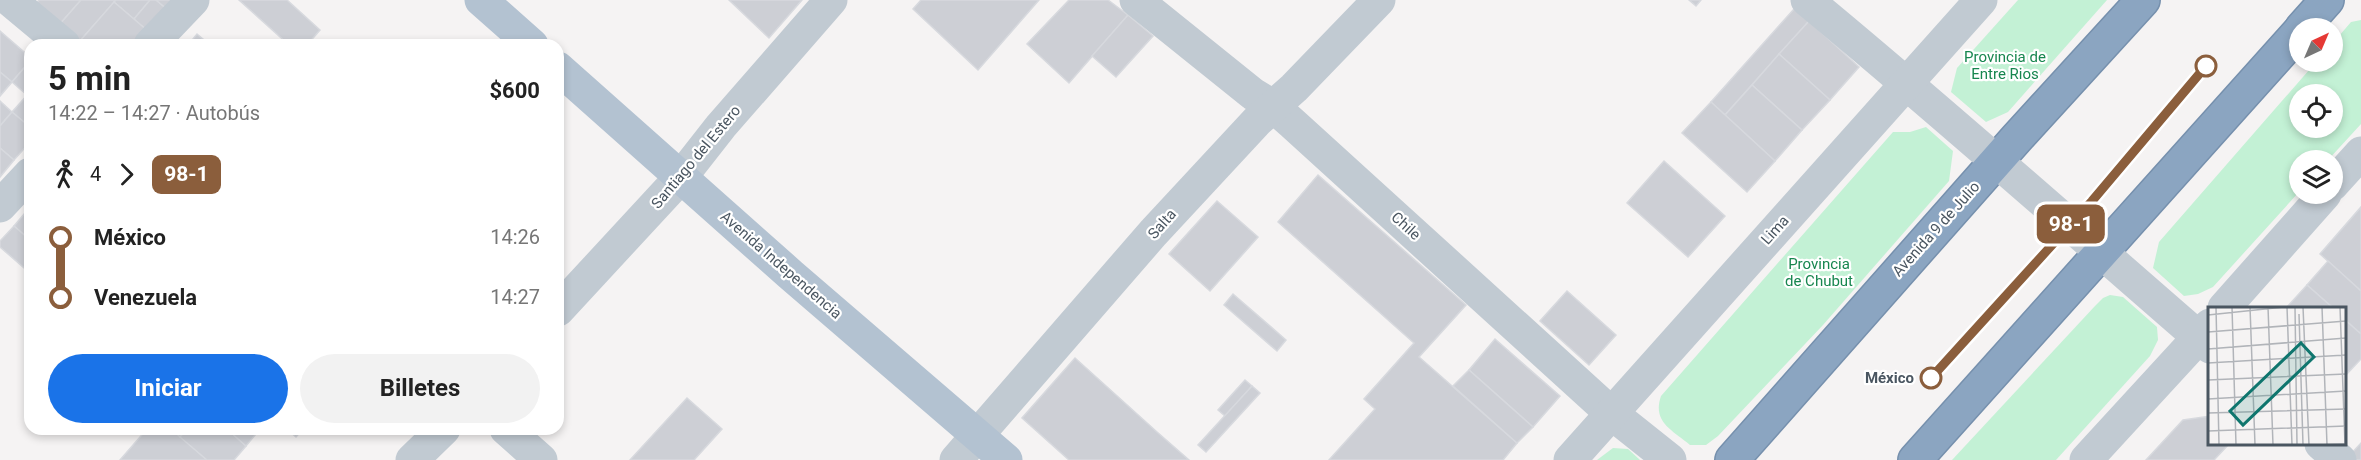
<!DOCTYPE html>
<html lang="es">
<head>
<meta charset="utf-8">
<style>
	:root { --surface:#fff; --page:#f2f2f2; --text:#222; --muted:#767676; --accent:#1a73e8 }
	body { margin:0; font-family:Roboto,sans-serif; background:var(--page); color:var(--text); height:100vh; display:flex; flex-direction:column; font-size:22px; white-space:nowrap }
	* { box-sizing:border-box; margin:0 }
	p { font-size:20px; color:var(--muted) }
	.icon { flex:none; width:33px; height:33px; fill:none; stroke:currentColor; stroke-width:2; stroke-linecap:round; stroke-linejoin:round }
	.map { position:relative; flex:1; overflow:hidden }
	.panel { position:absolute; left:24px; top:39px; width:540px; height:396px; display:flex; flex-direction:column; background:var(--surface); border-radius:18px; box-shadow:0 3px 9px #0003 }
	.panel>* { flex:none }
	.badge { padding:0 12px; border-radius:9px; font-size:21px; line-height:39px }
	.needle { width:39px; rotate:44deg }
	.controls { position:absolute; left:2289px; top:18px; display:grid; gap:12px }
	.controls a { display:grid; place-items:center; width:54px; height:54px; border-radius:50%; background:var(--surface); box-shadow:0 3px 9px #0003; font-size:30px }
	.map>.badge { position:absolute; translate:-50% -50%; box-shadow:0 0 0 3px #fff }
	.legs { display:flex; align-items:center; gap:9px; height:66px; padding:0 24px; font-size:20px }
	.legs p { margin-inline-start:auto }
	.summary { display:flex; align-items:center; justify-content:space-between; height:102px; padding:0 24px }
	h1 { font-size:33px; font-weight:700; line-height:45px }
	.cta { display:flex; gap:12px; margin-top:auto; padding:12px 24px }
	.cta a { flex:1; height:69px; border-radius:36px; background:var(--accent); color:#fff; font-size:24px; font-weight:700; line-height:69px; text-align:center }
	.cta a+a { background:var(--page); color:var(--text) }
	ul { padding:0 24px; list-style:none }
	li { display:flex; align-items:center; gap:21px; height:60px; font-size:22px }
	li i { display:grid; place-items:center; width:9px; height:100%; margin:0 8px; background:currentColor }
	li i::after { content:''; width:15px; height:15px; margin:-8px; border:4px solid; border-radius:50%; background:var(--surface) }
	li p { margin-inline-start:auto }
	li:first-child i { background:linear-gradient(#0000 50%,currentColor 0) }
	li:last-child i { background:linear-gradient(currentColor 50%,#0000 0) }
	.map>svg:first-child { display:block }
	.green { fill:#c3f1d5; fill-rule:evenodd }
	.building { fill:#cdcfd5; stroke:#d7d9de; stroke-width:1.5 }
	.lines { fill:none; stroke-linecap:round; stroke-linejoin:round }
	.highway-casing { stroke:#7690ad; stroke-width:36 }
	.minor { stroke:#c1cad2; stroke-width:33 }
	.major { stroke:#b3c2d1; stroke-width:33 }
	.highway { stroke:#8ba5c1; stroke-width:33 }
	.line-1-casing { stroke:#fff; stroke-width:14 }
	.line-1 { stroke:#8b5e3c; stroke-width:9 }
	.stop-1-dot { fill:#fff; stroke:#8b5e3c; stroke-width:3 }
	.labels { text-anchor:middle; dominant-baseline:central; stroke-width:4.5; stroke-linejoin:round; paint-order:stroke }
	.park-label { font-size:15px; fill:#17864f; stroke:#fff }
	.street-label { font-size:15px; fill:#4a5661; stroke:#fff }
	.stop-label { font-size:15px; font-weight:bold; fill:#4a5661; stroke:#fff; text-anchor:end }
	.inset-road { fill:none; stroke:#b1b4b9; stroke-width:1.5 }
	.view { fill:#0f766e; fill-opacity:0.15; stroke:#0f766e; stroke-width:3 }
	.inset-edge { fill:none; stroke:#4a5661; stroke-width:3 }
</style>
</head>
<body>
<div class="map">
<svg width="2361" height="460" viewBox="0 0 2361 460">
	<rect width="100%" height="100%" fill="#f5f3f3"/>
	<g class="green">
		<path d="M2018 0H2107L2008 112 1986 122 1951 92 1957 68Z"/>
		<path d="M2361 20V124L2328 160H2300L2299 192 2213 287 2198 294 2184 296 2153 268 2159 242 2316 62H2332L2333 43 2351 22ZM2300 94H2332V128H2300Z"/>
		<path d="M1926 127 1953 151 1949 181 1823 325 1718 436 1706 445H1690C1672 430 1652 422 1661 396L1893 132H1910Z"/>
		<path d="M2110 295 2123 297 2157 327 2158 340 2150 356 2056 460H1952L2095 306 2103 298Z"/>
		<path d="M1613 448 1628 449 1640 460H1597Z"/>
	</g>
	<g class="building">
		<path d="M39 0H81L59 25 35 5Z"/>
		<path d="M81 0H116L79 42 59 25Z"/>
		<path d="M116 0H150L134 19 114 2Z"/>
		<path d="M150 0H156L168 10 149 32 134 19Z"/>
		<path d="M156 0H176L168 10Z"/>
		<path d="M239 0H287L320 30 307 45H289Z"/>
		<path d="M729 0H802L769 38Z"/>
		<path d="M921 0H1039L978 70 913 9Z"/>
		<path d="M1069 0H1108L1128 15 1069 83 1027 44Z"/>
		<path d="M1689 0H1701L1696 6Z"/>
		<path d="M114 2 149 32 138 45H82L79 42Z"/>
		<path d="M1794 9 1809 21 1725 115 1711 102Z"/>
		<path d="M1128 15 1153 36 1116 77 1092 56Z"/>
		<path d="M1809 21 1859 67 1830 100 1779 54Z"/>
		<path d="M0 31 30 57V61L12 82 0 72Z"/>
		<path d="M197 34 210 45H188Z"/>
		<path d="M1779 54 1830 100 1802 130 1752 85Z"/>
		<path d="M30 61V92L27 95 12 82Z"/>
		<path d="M0 72 12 82 0 96Z"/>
		<path d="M1752 85 1802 130 1775 161 1725 115Z"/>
		<path d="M30 92V127L12 112Z"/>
		<path d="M0 101 12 112 0 126Z"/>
		<path d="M1711 102 1775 161 1747 192 1682 133Z"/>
		<path d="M12 112 30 127V142L14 160 0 148V126Z"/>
		<path d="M0 148 14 160 0 177Z"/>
		<path d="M1664 161 1725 216 1688 257 1627 203Z"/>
		<path d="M1318 175 1466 305 1419 357 1517 443 1503 460H1329L1375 409 1364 399 1414 343 1278 222Z"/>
		<path d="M1217 201 1258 237 1210 291 1169 254Z"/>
		<path d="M30 207V240L14 226Z"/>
		<path d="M2361 207V291L2320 254Z"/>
		<path d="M14 226 30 240V273L0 247V241Z"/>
		<path d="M2328 261 2361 291V334L2344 319V308H2333L2307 285Z"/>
		<path d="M2307 285 2333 308H2286Z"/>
		<path d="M1567 291 1616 335 1589 365 1540 321Z"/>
		<path d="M1233 294 1286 340 1277 351 1224 305Z"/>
		<path d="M2344 319 2361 334V359L2344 377Z"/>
		<path d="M1495 339 1560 396 1533 427 1469 370Z"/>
		<path d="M1075 358 1157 432 1189 460H1069L1022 418Z"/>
		<path d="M1469 370 1533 427 1517 443 1453 386Z"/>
		<path d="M1245 380 1252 386 1225 416 1218 410Z"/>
		<path d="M1252 386 1260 393 1206 452 1198 445Z"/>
		<path d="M687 398 722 429 694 460H630Z"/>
		<path d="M2210 416V444H2229L2214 460H2146L2183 420Z"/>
		<path d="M147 429H172L207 460H120Z"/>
		<path d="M172 429H187L180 437Z"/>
		<path d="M187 429H227L246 446 234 460H207L180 437Z"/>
		<path d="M227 429H260L246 446Z"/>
		<path d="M287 429H303L296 437Z"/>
		<path d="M2361 443V460H2350L2347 458Z"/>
	</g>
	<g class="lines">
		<g class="highway-casing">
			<g id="highway">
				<path d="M2302 28 2327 0"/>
				<path d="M1732 460 2016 139 2143 0"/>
				<path d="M1915 460 2300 31"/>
			</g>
		</g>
		<g class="minor">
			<path d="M10 0 64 45"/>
			<path d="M1136 0 1253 94 1274 107 1292 123 1611 413 1670 460"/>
			<path d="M1807 0C1944 113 2076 231 2210 347"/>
			<path d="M150 45 193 0"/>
			<path d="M2332 185 2361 153"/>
			<path d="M0 206 30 174"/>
			<path d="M2224 308 2325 194"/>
			<path d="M558 310 681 177 721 126 831 0"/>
			<path d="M506 429 541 460"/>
			<path d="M2321 444 2340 460"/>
			<path d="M412 460 444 429"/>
			<path d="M956 460 1153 233 1257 121 1294 88 1379 0"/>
			<path d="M1570 460 1981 0"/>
			<path d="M2086 460 2210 325"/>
		</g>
		<g class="major">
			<path d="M481 0 532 45"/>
			<path d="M558 68 791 275 1006 460"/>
		</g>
		<use href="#highway" class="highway"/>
	</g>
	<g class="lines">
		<g class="line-1-casing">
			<path id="line-1" d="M1931 378 2092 201 2206 66"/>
		</g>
		<use href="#line-1" class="line-1"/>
	</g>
	<g class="stop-1-dot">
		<circle cx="2206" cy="66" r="10"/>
		<circle cx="1931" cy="378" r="10"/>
	</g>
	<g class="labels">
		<g class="park-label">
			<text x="2005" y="57">Provincia de<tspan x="2005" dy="17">Entre Rios</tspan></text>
			<text x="1819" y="264">Provincia<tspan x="1819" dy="17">de Chubut</tspan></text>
		</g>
		<g class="street-label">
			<text transform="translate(696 157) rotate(-50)">Santiago del Estero</text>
			<text transform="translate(1162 224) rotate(-48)">Salta</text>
			<text transform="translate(1406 226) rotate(42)">Chile</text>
			<text transform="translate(1936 229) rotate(-48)">Avenida 9 de Julio</text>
			<text transform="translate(1775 230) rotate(-48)">Lima</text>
			<text transform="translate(781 265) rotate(41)">Avenida Independencia</text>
		</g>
		<g class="stop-label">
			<text x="1914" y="378">México</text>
		</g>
	</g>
	<g transform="translate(2208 307)">
		<rect width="138" height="138" fill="#f5f3f3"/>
		<path class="inset-road" d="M8 0 11 138M24 0 28 138M42 0 47 138M60 0 65 138M79 0 84 138M87 0 89 138M95 0 101 138M114 0 119 138M132 0 137 138M91 7 95 138M0 8 76 0M0 25 138 14M0 42 138 31M0 56 138 48M0 73 138 67M0 92 138 84M0 106 138 102M0 124 138 119M107 138 138 137"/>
		<path class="view" d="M93 36 106 50 35 118 22 104Z"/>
		<rect width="138" height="138" class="inset-edge"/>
	</g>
</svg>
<div class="controls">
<a><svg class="needle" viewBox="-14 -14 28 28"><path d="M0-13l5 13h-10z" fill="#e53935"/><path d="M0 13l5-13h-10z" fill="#767676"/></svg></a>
<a><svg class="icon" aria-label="locate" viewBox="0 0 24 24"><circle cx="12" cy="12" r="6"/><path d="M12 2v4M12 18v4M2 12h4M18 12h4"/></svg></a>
<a><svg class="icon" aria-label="layers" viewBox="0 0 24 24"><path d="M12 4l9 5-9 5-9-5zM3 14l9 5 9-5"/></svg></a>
</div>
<b class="badge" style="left:2071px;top:224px;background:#8b5e3c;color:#fff">98-1</b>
<section class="panel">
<div class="summary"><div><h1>5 min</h1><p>14:22 – 14:27 · Autobús</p></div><b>$600</b></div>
<div class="legs"><svg class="icon" aria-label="walk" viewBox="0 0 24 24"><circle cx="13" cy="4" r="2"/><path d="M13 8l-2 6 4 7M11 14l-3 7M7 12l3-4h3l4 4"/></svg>4<svg class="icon" aria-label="forward" viewBox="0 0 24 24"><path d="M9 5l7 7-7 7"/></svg><b class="badge" style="background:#8b5e3c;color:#fff">98-1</b></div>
<ul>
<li><i style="color:#8b5e3c"></i><b>México</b><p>14:26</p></li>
<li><i style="color:#8b5e3c"></i><b>Venezuela</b><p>14:27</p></li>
</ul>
<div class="cta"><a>Iniciar</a><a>Billetes</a></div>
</section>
</div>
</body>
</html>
